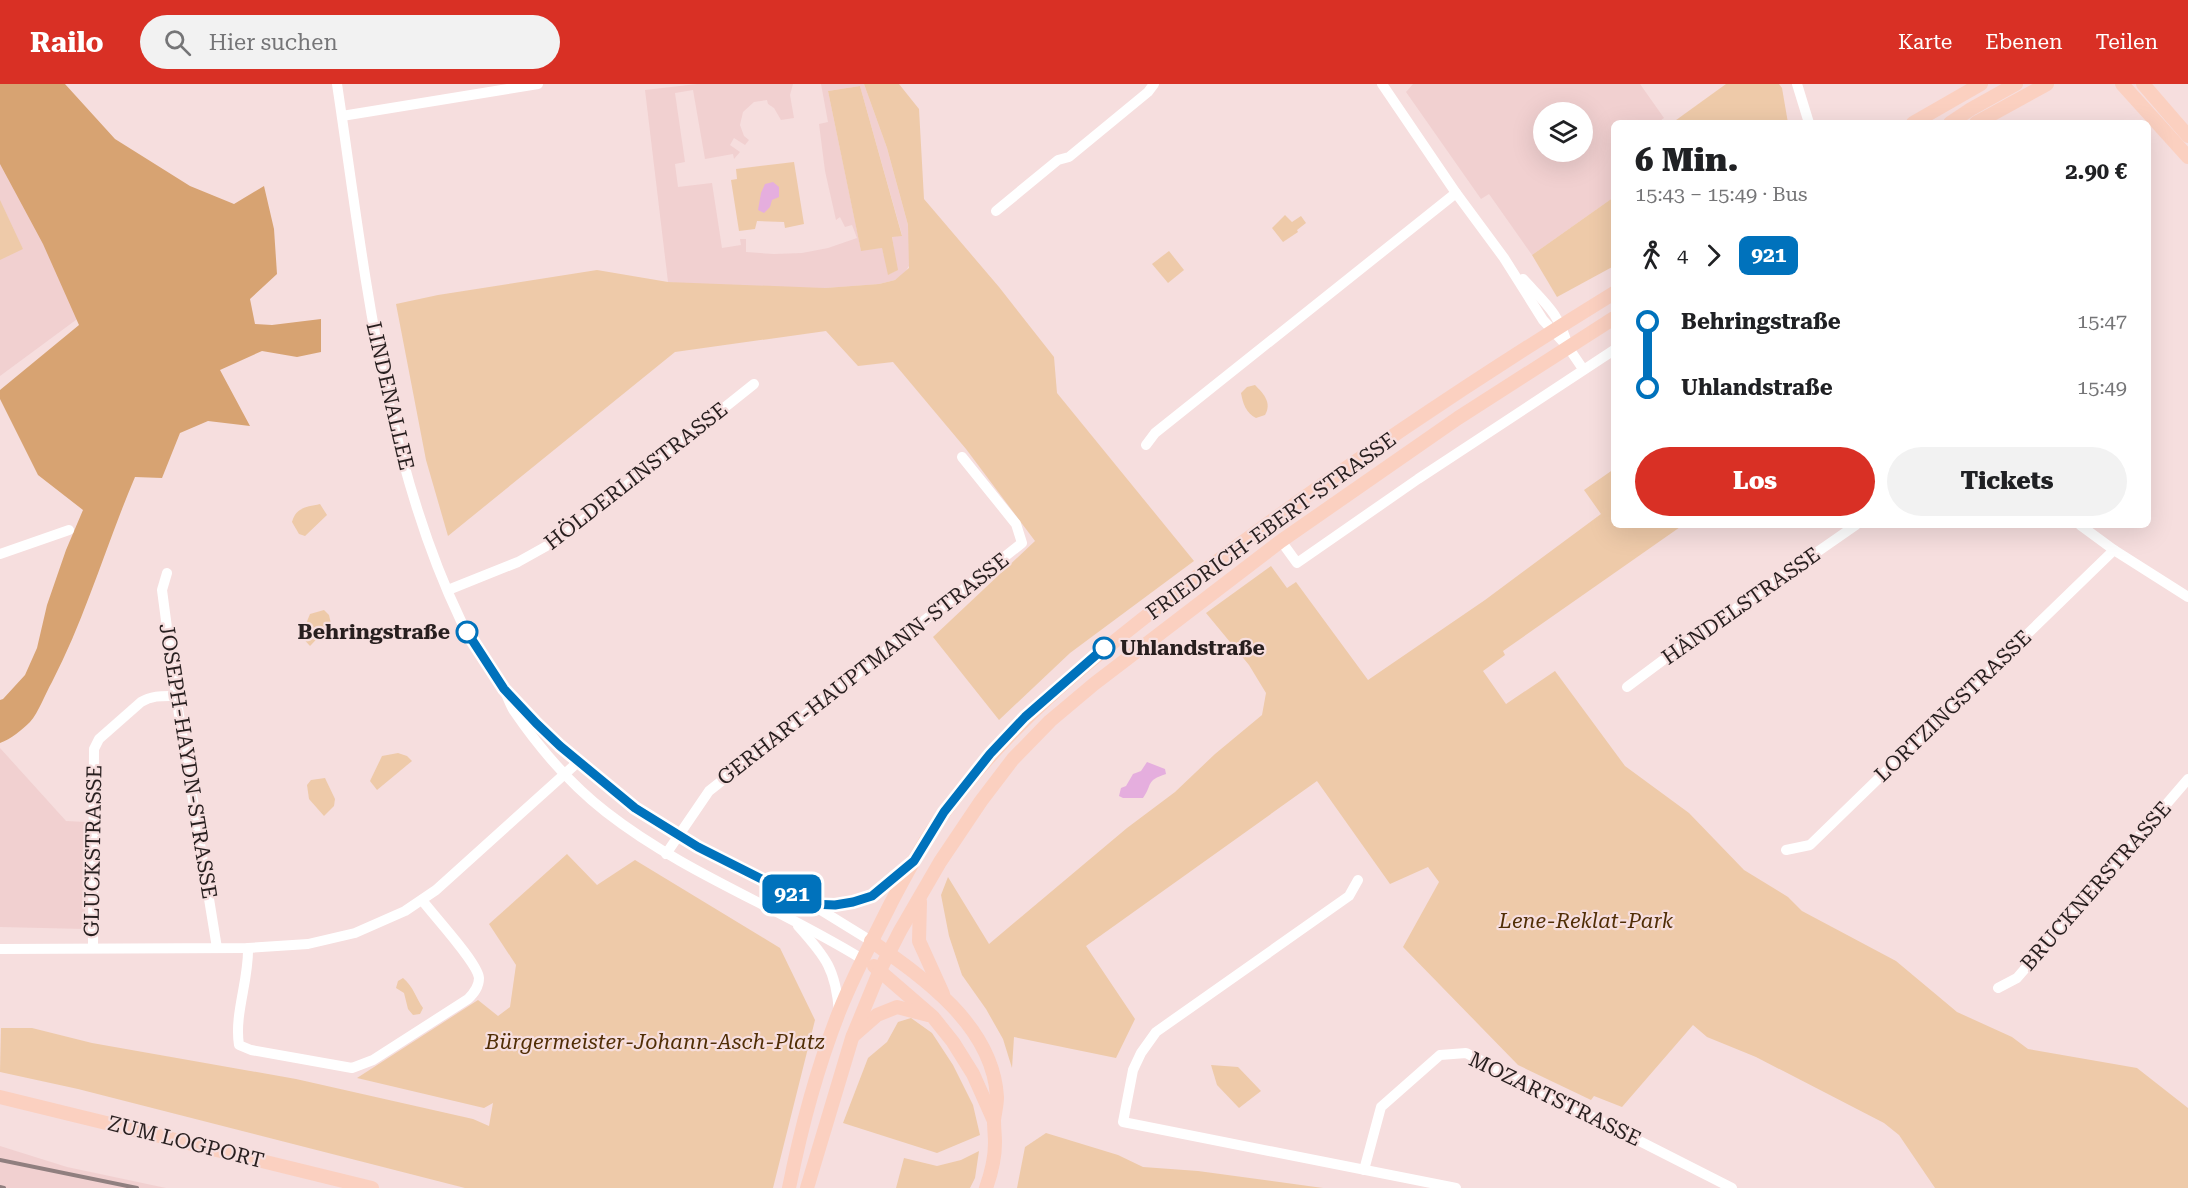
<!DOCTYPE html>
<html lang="de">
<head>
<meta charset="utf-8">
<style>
	:root { --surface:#fff; --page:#f2f2f2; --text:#202124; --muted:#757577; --accent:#d93025 }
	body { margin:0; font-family:"Roboto Serif",serif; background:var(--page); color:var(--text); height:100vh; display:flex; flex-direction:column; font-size:22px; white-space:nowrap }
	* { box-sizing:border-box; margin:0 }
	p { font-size:20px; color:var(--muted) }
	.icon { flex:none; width:33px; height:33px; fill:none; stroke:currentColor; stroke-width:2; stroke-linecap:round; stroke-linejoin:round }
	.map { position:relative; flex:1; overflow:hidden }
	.drawer { position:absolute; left:1611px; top:36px; width:540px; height:408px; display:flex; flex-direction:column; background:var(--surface); border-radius:9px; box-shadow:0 6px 24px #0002 }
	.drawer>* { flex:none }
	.badge { padding:0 12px; border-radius:9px; font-size:21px; line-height:39px }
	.tools { position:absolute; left:1533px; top:18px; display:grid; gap:12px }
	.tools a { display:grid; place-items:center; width:60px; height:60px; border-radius:50%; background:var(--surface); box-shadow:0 6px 24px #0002; font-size:30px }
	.map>.badge { position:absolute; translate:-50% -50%; box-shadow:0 0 0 3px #fff }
	.legs { display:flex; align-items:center; gap:9px; height:66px; padding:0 24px; font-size:20px }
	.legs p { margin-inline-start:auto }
	.summary { display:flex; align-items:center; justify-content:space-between; height:102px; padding:0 24px }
	h1 { font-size:33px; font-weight:800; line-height:45px }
	.primary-button { display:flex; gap:12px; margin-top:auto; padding:12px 24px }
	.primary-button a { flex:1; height:69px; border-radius:36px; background:var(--accent); color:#fff; font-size:24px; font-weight:800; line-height:69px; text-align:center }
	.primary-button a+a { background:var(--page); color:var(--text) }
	ul { padding:0 24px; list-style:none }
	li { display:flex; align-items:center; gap:21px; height:66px; font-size:22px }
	li i { display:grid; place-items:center; width:9px; height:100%; margin:0 8px; background:currentColor }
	li i::after { content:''; width:15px; height:15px; margin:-8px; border:4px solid; border-radius:50%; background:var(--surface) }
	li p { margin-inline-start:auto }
	li:first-child i { background:linear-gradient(#0000 50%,currentColor 0) }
	li:last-child i { background:linear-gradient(currentColor 50%,#0000 0) }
	header { display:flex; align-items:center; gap:36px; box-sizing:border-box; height:84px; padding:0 30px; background:var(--accent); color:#fff }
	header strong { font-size:28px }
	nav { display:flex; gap:33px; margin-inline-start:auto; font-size:21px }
	.search { width:420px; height:54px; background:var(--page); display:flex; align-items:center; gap:15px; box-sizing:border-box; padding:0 21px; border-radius:33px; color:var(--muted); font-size:22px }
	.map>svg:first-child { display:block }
	.built { fill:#f1d0d0; fill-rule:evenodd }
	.green { fill:#eecaa9 }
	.forest { fill:#d7a372 }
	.water { fill:#e5aede }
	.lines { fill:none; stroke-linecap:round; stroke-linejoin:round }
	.minor { stroke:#fff; stroke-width:10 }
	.major { stroke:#fbd0c0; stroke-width:14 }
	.rail { stroke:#907f7f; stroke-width:4 }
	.line-1-casing { stroke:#fff; stroke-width:14 }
	.line-1 { stroke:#0072bc; stroke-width:9 }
	.stop-1-dot { fill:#fff; stroke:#0072bc; stroke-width:3 }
	.labels { text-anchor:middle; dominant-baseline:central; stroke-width:4.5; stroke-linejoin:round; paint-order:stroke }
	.street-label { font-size:21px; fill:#281f1f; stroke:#f6dede }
	.stop-label { font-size:21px; font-weight:bold; fill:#281f1f; stroke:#f6dede; text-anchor:end }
	.park-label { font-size:21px; font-style:italic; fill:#512e06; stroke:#f6dede }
</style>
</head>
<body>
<header>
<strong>Railo</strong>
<div class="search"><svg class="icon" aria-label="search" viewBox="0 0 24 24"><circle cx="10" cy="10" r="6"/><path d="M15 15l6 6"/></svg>Hier suchen</div>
<nav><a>Karte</a><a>Ebenen</a><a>Teilen</a></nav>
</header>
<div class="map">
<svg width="2188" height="1104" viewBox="0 0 2188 1104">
	<rect width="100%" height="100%" fill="#f6dede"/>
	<g class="built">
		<path d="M0 0 153 179 0 292Z"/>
		<path d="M697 0H793L790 11 794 34 781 36 774 24 768 20 767 16 754 18 743 28 740 41 744 52 749 56 745 61 734 54 730 61 740 68 734 75 733 70 705 75 693 6 675 9 685 78 675 80 678 103 712 99 722 164 741 161 740 155H746V168L774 170 802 169 828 164 857 154 852 141 845 143 840 133 836 136 825 87 819 40 828 38 821 0H864L887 64 908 141 912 177 904 190 895 196 879 200 825 204 722 203 668 198 645 6ZM860 2 902 151 892 152 897 186 889 190 882 164 861 166 828 7Z"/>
		<path d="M1413 0H1640L1664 34 1657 39H1614V113L1532 171 1489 110 1481 115 1406 8ZM1544 28H1582V68H1544Z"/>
		<path d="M0 664 66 737 86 738 85 845 0 843Z"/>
		<path d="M0 1062 67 1083 166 1104H0Z"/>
	</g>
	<g class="green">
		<path d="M864 0H899L919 25 924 115 999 203 1054 273 1057 309 1194 477 1070 569 999 636 933 553 1035 457 966 365 893 278 858 282 826 247 675 268 448 452 426 376 396 220 438 211 597 186 668 198 825 204 879 200 895 196 909 184 908 141 887 64Z"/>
		<path d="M1726 0H1779L1782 4 1788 39H1672Z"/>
		<path d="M860 2 902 152 892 153 898 186 888 191 882 164 861 167 828 7Z"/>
		<path d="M794 78 804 140 785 144 784 138 757 137 755 145 739 147 731 96 737 95 736 85Z"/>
		<path d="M1614 113V182L1557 213 1532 171Z"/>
		<path d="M0 116 23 165 0 176Z"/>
		<path d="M1285 131 1292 138 1301 132 1306 139 1297 146 1298 148 1283 158 1272 144Z"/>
		<path d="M1169 167 1184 186 1168 199 1152 180Z"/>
		<path d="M1255 301C1264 310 1272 319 1265 331L1256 334C1246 329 1243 320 1241 309L1247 303Z"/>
		<path d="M1614 385V441H1683L1503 567 1505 571 1483 587 1506 620 1555 587 1625 682 1689 729 1744 786 1788 813 1802 827 1896 877 1957 928 2012 953 2028 965 2137 984 2188 1024V1104H1935L1899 1051 1884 1039 1756 973 1707 953 1693 941 1622 1023 1594 1012 1591 1016 1518 981 1403 863 1439 798 1428 783 1390 800 1317 697 1086 862 1135 935 1116 974 1014 953 1012 984 1003 955 986 925 962 891 949 852 941 811 948 793 989 860 1127 744 1175 708 1215 670 1262 631 1266 609 1249 581 1206 529 1271 482 1287 504 1296 498 1368 596 1485 516 1601 430 1584 406Z"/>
		<path d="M320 420 327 431 305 452 299 450 292 438C296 423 307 423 320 420Z"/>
		<path d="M324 526 329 531 331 540 310 562 301 552 310 530Z"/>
		<path d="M398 669 407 672 412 677 377 706 370 697 382 672Z"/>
		<path d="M325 694 335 715 334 722 324 732 309 715 307 701 311 696Z"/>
		<path d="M567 770 597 801 635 776 780 864 815 936 773 1104H465L78 1005 0 988 1 944H32L92 959 296 995 473 1035 489 1042 493 1019 484 1024 357 994 478 916 498 932 510 923 516 881 489 840Z"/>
		<path d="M403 894C413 902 416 914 423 924L420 930 413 931 408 925 404 909 396 904 398 897Z"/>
		<path d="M911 934 932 949 953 981 973 1021 980 1051 937 1069 843 1039 868 974 887 958 898 938Z"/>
		<path d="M1211 981 1238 983 1261 1007 1239 1024 1217 1001Z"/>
		<path d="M1046 1049 1118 1071 1143 1083 1198 1087 1323 1104H1017L1025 1063Z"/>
		<path d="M979 1067 975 1094 970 1104H896L904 1074 937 1082 961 1076Z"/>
	</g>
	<path class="forest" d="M0 0H65L115 55 190 102 234 120 264 102 274 145 277 190 250 215 255 240 272 241 321 235V268L297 273 262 267 220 286 250 342 208 337 180 349 162 394 135 393C106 461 86 532 52 598 45 610 39 628 30 638 22 646 11 655 0 659V616L3 615 25 591 37 564 47 521 66 466 83 426 38 391 0 315V306L79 241 43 160 0 80Z"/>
	<g class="water">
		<path d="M773 98 779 103V113L772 116 770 123 764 129 758 126 761 109 765 100Z"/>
		<path d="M1147 678 1165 685 1166 690C1145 697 1153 700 1143 714H1123L1119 712 1121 704 1126 702 1133 690 1141 687Z"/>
	</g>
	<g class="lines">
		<g class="minor">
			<path d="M337 0C364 179 382 372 461 537 472 560 488 581 502 602 507 610 509 619 514 627 540 665 570 700 606 728 684 789 778 823 862 875"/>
			<path d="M1382 0 1456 109 1504 174 1543 236 1568 263 1583 285"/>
			<path d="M1797 0 1809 39"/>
			<path d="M342 32 538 0"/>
			<path d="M996 127 1058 76 1069 73 1148 8 1154 0"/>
			<path d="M1523 195C1546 220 1559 229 1568 263"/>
			<path d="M1146 361 1155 349 1456 109"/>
			<path d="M2080 441 2114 466 2188 513"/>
			<path d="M1281 457 1297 479 1418 395 1614 266"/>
			<path d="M0 470 69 446"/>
			<path d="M167 489 162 506 176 612 217 864"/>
			<path d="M448 506 518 478 561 454 754 300"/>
			<path d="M1627 603 1682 562 1856 441"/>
			<path d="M512 614 559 662 635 724 698 763 811 820 871 857"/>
			<path d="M1786 766 1810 761 2114 466"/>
			<path d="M666 770 709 707 1022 459 1016 440 962 373"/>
			<path d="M1358 796 1349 812 1156 948 1141 969 1133 986 1123 1038 1456 1104"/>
			<path d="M814 820C866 822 873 811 911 779"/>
			<path d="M798 842C826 873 836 886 839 928"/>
			<path d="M93 864 94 665 99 655 141 618C152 611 164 612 176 612"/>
			<path d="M248 864C249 896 234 930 239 961L251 966 352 984 373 976 468 915C474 909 479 903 479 894 478 879 433 831 422 816"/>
			<path d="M0 865 248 864 308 860 355 849 405 827 436 806 578 678"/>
			<path d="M1998 904 2017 894 2188 695"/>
			<path d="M1364 1086 1381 1023 1440 971 1466 969 1732 1104"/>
		</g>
		<g class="major">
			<path d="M2122 0 2188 73"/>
			<path d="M2143 0 2188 52"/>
			<path d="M1913 39 1981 0"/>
			<path d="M1950 39 1971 25 2016 0"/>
			<path d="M1976 39 2047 0"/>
			<path d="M920 818 919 857 943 910"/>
			<path d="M871 857C924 894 993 942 997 1013 997 1021 995 1028 994 1036 994 1044 995 1051 995 1059 995 1074 991 1090 986 1104"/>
			<path d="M874 882 933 933 953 958 973 990 994 1037"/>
			<path d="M853 952 877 931 897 923 928 931"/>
			<path d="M0 1013 372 1104"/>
			<path d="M789 1104C801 1044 817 984 839 928 854 890 873 855 891 819 908 787 925 755 946 726 1018 629 1101 567 1195 494 1329 392 1471 297 1614 209"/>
			<path d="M807 1104 852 954 880 886 900 847 940 778 981 717 1013 675 1050 637 1094 600 1281 457 1458 334 1614 234"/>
		</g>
		<g class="rail">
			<path d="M0 1076 137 1104"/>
			<path d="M0 1103 4 1104"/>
		</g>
	</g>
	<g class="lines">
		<g class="line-1-casing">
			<path id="line-1" d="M467 548 504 605 536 639 560 662 635 724 698 763 811 820 835 821 853 818 872 812 914 777 944 728 990 670 1025 633 1104 564"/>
		</g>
		<use href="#line-1" class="line-1"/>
	</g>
	<g class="stop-1-dot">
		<circle cx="467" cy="548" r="10"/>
		<circle cx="1104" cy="564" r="10"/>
	</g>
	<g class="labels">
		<g class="street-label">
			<text transform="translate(390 312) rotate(77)">LINDENALLEE</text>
			<text transform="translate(636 392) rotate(-38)">HÖLDERLINSTRASSE</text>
			<text transform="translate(1271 442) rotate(-36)">FRIEDRICH-EBERT-STRASSE</text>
			<text transform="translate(1741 522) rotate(-35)">HÄNDELSTRASSE</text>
			<text transform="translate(863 585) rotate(-38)">GERHART-HAUPTMANN-STRASSE</text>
			<text transform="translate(1953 622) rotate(-44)">LORTZINGSTRASSE</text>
			<text transform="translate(188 677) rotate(81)">JOSEPH-HAYDN-STRASSE</text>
			<text transform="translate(93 767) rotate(-89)">GLUCKSTRASSE</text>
			<text transform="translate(2096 802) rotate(-49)">BRUCKNERSTRASSE</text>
			<text transform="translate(1555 1015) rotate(26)">MOZARTSTRASSE</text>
			<text transform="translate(186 1058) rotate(14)">ZUM LOGPORT</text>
		</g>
		<g class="stop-label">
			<text x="450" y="548">Behringstraße</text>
			<text x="1120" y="564" text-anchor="start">Uhlandstraße</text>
		</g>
		<g class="park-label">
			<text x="1586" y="837">Lene-Reklat-Park</text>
			<text x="655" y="958">Bürgermeister-Johann-Asch-Platz</text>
		</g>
	</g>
</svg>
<div class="tools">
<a><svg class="icon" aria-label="layers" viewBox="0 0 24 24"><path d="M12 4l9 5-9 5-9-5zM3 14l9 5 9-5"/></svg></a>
</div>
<b class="badge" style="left:792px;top:810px;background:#0072bc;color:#fff">921</b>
<section class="drawer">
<div class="summary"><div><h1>6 Min.</h1><p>15:43 – 15:49 · Bus</p></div><b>2.90 €</b></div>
<div class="legs"><svg class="icon" aria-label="walk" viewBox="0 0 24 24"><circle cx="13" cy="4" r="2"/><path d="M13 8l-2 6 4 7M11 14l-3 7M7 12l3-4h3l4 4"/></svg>4<svg class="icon" aria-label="forward" viewBox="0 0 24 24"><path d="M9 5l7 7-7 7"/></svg><b class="badge" style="background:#0072bc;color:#fff">921</b></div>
<ul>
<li><i style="color:#0072bc"></i><b>Behringstraße</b><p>15:47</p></li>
<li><i style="color:#0072bc"></i><b>Uhlandstraße</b><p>15:49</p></li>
</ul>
<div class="primary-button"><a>Los</a><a>Tickets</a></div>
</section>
</div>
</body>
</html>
